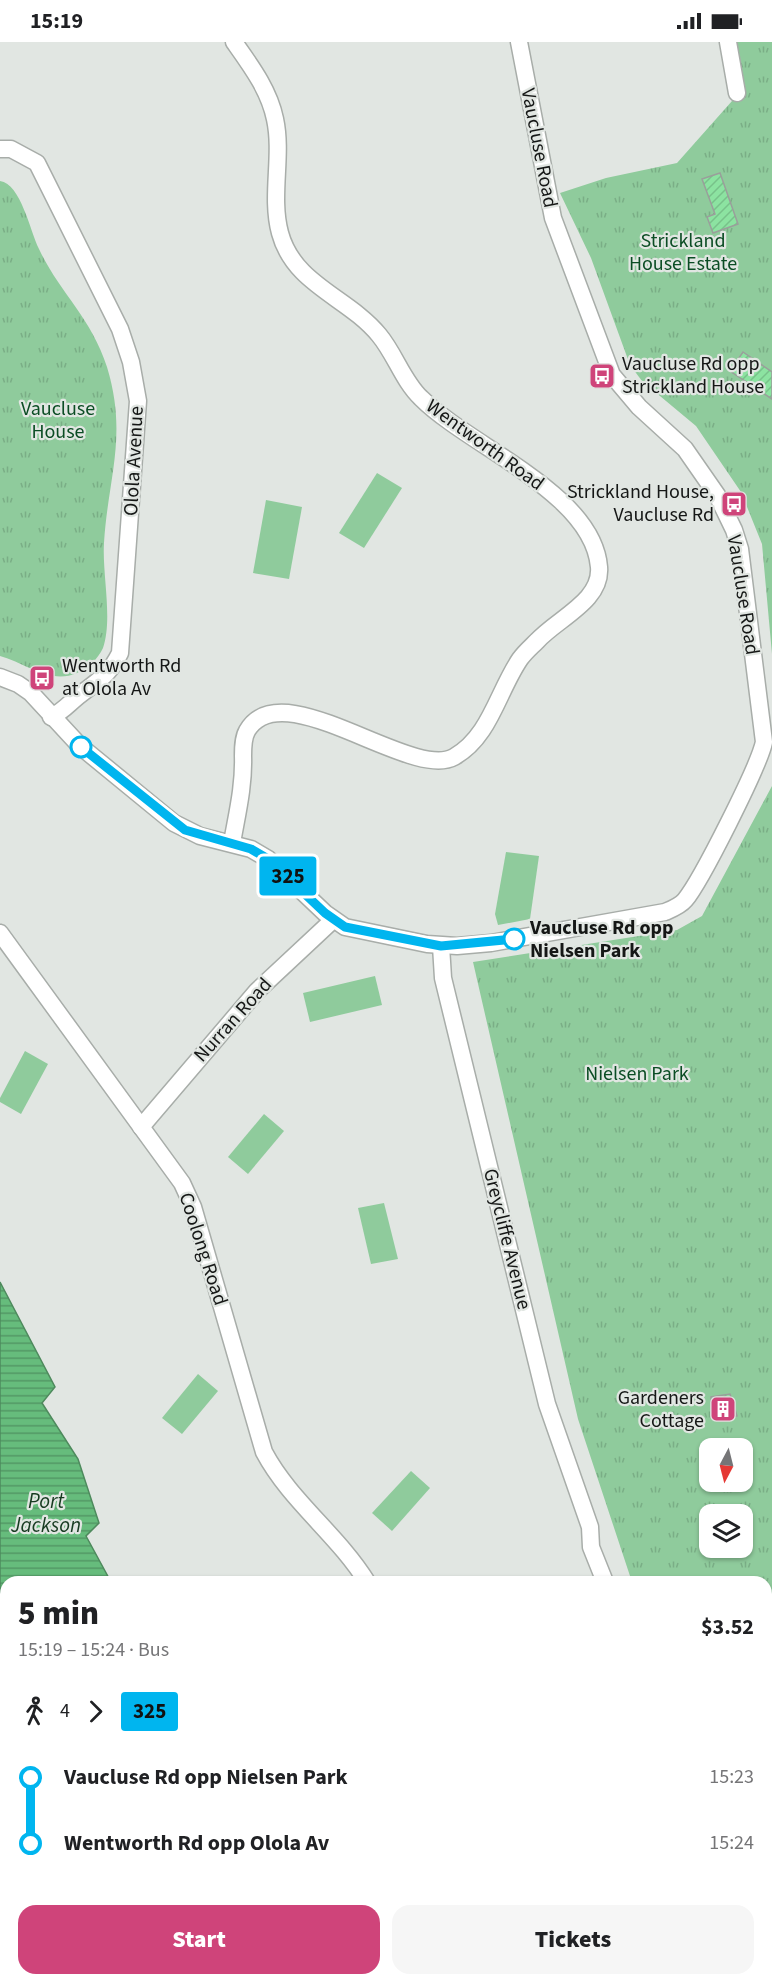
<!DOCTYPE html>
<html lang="en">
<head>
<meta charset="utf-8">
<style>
	:root { --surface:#fff; --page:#f6f6f6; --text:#202124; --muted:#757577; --accent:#cf447a }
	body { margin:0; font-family:"Source Sans 3",sans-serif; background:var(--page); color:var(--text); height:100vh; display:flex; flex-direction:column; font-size:22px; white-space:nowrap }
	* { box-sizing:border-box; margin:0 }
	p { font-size:20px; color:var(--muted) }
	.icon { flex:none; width:33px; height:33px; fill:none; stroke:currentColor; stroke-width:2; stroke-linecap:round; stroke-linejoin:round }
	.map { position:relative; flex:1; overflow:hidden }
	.sheet { position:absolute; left:0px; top:1534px; width:772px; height:410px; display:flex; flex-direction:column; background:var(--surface); border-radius:18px 18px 0 0; box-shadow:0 2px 4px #0004 }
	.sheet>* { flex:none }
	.badge { padding:0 12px; border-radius:4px; font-size:21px; line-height:39px }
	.needle { width:39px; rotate:187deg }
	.buttons { position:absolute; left:699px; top:1396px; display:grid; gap:12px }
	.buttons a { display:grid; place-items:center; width:54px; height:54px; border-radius:12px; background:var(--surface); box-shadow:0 2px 4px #0004; font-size:30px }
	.map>.badge { position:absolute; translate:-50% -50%; box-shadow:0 0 0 3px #fff }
	.legs { display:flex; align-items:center; gap:9px; height:66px; padding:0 18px; font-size:20px }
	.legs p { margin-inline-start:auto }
	.headline { display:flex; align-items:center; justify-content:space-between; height:102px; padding:0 18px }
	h1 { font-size:33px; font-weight:800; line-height:45px }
	.primary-button { display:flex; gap:12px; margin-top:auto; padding:12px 18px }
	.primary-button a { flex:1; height:69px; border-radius:18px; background:var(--accent); color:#fff; font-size:24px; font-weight:800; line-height:69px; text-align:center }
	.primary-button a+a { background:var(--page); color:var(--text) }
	ul { padding:0 18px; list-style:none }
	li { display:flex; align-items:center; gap:21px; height:66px; font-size:22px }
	li i { display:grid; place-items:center; width:9px; height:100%; margin:0 8px; background:currentColor }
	li i::after { content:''; width:15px; height:15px; margin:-8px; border:4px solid; border-radius:50%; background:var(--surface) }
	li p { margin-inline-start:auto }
	li:first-child i { background:linear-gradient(#0000 50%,currentColor 0) }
	li:last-child i { background:linear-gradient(currentColor 50%,#0000 0) }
	.status { display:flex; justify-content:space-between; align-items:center; height:42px; padding:0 30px; background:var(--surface); direction:ltr }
	.status svg { height:16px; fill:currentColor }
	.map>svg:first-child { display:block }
	.grass { fill:#8fcb9c }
	.park { fill:url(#park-tufts); fill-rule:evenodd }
	.water { fill:url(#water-rules); stroke:#4e8a5d; stroke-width:1.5 }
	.building { fill:url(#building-hatch); stroke:#9a9f9b; stroke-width:1.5 }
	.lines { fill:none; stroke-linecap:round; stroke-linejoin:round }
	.minor-casing { stroke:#a8ada9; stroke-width:19 }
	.minor { stroke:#fff; stroke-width:16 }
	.line-1-casing { stroke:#fff; stroke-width:14 }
	.line-1 { stroke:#00b5ef; stroke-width:9 }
	.stop-1-dot { fill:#fff; stroke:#00b5ef; stroke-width:3 }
	.labels { text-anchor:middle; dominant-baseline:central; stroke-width:4.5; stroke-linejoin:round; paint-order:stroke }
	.street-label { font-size:20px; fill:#151716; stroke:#e1e6e2 }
	.park-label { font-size:20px; fill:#0b4d24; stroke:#e1e6e2 }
	.poi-label { font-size:20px; fill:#151716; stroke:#e1e6e2; text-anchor:start }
	.stop-label { font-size:20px; font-weight:bold; fill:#151716; stroke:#e1e6e2; text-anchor:start }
	.water-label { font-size:21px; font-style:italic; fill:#173b21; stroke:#e1e6e2 }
</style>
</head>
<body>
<div class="status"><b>15:19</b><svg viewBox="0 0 49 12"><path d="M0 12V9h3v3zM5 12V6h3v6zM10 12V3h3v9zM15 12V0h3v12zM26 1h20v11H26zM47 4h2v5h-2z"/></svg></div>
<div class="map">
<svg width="772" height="1943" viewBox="0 0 772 1943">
	<defs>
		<pattern id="park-tufts" width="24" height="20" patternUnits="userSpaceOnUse" patternTransform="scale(1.5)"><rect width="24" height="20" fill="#8fcb9c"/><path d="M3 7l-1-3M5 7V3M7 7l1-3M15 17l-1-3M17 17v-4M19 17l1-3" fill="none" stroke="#7aae86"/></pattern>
		<pattern id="water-rules" width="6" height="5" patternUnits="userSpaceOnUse" patternTransform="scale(1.5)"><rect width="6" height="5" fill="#66bc7c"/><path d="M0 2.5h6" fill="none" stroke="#539865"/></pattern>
		<pattern id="building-hatch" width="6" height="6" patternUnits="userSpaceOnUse" patternTransform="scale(1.5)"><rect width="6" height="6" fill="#8ce3a1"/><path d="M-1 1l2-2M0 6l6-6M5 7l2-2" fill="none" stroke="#78c28a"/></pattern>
	</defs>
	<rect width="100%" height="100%" fill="#e1e6e2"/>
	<g class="grass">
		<path d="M377 431 402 446 364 506 339 491Z"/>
		<path d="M266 458 302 465 289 537 253 531Z"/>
		<path d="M506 810 539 814 530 877 498 883 495 872Z"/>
		<path d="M375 934 382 963 310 980 303 951Z"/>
		<path d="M25 1009 48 1022 21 1072 0 1060V1056Z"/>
		<path d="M264 1072 284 1089 248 1132 228 1115Z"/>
		<path d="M384 1161 398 1217 371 1222 358 1166Z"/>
		<path d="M198 1332 218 1349 182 1392 162 1376Z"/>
		<path d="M411 1429 430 1446 392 1489 372 1471Z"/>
	</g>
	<g class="park">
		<path d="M735 0H772V612L762 502 741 450 696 384 642 339 630 323 591 216 560 151 606 136 677 121 732 59 744 53Z"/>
		<path d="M0 139C21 142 30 189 39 207 59 250 91 275 107 325 128 394 108 435 104 501 102 532 113 577 103 606 98 617 88 626 77 631 50 643 26 621 0 614Z"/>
		<path d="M772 744V1871L767 1874 766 1540H632L578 1377 473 920 677 888 702 874ZM710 1407H742V1440H710ZM710 1473H742V1506H710Z"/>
		<path d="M353 1938H727L730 1943H346Z"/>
	</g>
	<g class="water">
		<path d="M0 1240 55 1345 42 1361 78 1417 99 1481 86 1494 111 1540H6V1938H290L287 1943H0Z"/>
		<path d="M772 1871V1943H730L727 1938H766L767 1874Z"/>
	</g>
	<g class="building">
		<path d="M720 131 738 182 713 191 707 175 715 172 702 137Z"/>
		<path d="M743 310 772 330V357L730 329Z"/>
		<path d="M730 1352 737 1374 724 1376 723 1372 712 1374 711 1355Z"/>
	</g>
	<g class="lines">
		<g class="minor-casing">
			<g id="minor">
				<path d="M728 0 737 51"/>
				<path d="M0 107H11L37 121 120 287 131 320 138 359 120 611C109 633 100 637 81 652 70 660 64 669 51 675"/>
				<path d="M0 635 18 642 31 651 80 704 174 781 200 794 251 807 268 817 325 871 345 885 427 902 457 904 491 901 665 870C672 867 680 864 685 858 701 839 759 724 764 700L740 507 734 488 717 453 685 407 639 365 612 333 553 176 519 0"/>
				<path d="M232 801C237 772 244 744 243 714 243 706 243 696 247 689 281 629 411 739 454 715 490 695 498 649 520 617 525 610 531 605 537 599 558 576 602 559 599 525 593 451 470 405 421 356 403 339 395 312 379 293 348 255 294 243 280 191 270 154 283 114 275 77 269 48 251 24 234 0"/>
				<path d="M0 891 182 1141 193 1165 264 1410C290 1459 338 1493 367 1540"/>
				<path d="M441 904 443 936 547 1362 590 1485 591 1505 605 1540"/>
				<path d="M141 1085 257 949 333 878"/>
			</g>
		</g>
		<use href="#minor" class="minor"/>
	</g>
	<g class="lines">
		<g class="line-1-casing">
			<path id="line-1" d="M81 705 185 788 251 807 268 817 325 871 345 885 441 904 514 897"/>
		</g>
		<use href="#line-1" class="line-1"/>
	</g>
	<defs>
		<g id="bus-square" transform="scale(1.35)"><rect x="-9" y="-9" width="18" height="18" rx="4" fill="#cf447a" stroke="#e1e6e2"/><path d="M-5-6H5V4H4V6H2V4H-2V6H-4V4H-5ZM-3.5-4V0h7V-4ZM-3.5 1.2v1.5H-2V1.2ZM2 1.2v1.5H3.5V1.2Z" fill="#fff"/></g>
		<g id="building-square" transform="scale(1.35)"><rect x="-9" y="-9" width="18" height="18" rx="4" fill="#cf447a" stroke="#e1e6e2"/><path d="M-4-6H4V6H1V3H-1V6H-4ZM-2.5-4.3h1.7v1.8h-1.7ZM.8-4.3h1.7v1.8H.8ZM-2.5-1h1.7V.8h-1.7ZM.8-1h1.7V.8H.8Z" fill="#fff"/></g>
	</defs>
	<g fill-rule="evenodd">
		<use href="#bus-square" x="602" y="334"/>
		<use href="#bus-square" x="734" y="462"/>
		<use href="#bus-square" x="42" y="636"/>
		<use href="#building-square" x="723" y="1367"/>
	</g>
	<g class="stop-1-dot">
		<circle cx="81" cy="705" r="10"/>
		<circle cx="514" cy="897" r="10"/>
	</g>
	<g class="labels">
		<g class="street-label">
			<text transform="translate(539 106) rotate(79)">Vaucluse Road</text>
			<text transform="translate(485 403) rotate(36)">Wentworth Road</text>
			<text transform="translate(134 419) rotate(-87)">Olola Avenue</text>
			<text transform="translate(743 553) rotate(81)">Vaucluse Road</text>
			<text transform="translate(233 978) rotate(-48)">Nurran Road</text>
			<text transform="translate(507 1197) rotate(76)">Greycliffe Avenue</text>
			<text transform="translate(203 1207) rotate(72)">Coolong Road</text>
		</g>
		<g class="park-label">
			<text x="683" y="199">Strickland<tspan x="683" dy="23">House Estate</tspan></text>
			<text x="58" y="367">Vaucluse<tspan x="58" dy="23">House</tspan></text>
			<text x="637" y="1032">Nielsen Park</text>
		</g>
		<g class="poi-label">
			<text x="622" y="322">Vaucluse Rd opp<tspan x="622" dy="23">Strickland House</tspan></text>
			<text x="714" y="450" text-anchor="end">Strickland House,<tspan x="714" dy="23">Vaucluse Rd</tspan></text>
			<text x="62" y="624">Wentworth Rd<tspan x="62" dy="23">at Olola Av</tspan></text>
			<text x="704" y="1356" text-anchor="end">Gardeners<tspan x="704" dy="23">Cottage</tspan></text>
		</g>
		<g class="stop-label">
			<text x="530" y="886">Vaucluse Rd opp<tspan x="530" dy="23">Nielsen Park</tspan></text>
		</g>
		<g class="water-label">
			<text x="46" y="1459">Port<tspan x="46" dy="24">Jackson</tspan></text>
		</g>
	</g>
</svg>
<div class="buttons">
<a><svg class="needle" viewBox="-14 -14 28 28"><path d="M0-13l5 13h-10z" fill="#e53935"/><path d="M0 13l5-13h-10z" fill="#757577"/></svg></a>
<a><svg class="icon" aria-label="layers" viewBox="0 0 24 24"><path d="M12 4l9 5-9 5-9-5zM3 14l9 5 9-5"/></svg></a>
</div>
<b class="badge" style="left:288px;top:834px;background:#00b5ef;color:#111">325</b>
<section class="sheet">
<div class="headline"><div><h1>5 min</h1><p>15:19 – 15:24 · Bus</p></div><b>$3.52</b></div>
<div class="legs"><svg class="icon" aria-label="walk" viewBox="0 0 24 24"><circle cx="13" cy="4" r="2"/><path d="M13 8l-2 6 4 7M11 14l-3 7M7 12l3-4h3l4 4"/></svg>4<svg class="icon" aria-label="forward" viewBox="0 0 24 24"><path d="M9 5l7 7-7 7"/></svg><b class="badge" style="background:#00b5ef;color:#111">325</b></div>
<ul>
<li><i style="color:#00b5ef"></i><b>Vaucluse Rd opp Nielsen Park</b><p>15:23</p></li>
<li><i style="color:#00b5ef"></i><b>Wentworth Rd opp Olola Av</b><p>15:24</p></li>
</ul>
<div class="primary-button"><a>Start</a><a>Tickets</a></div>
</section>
</div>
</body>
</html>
